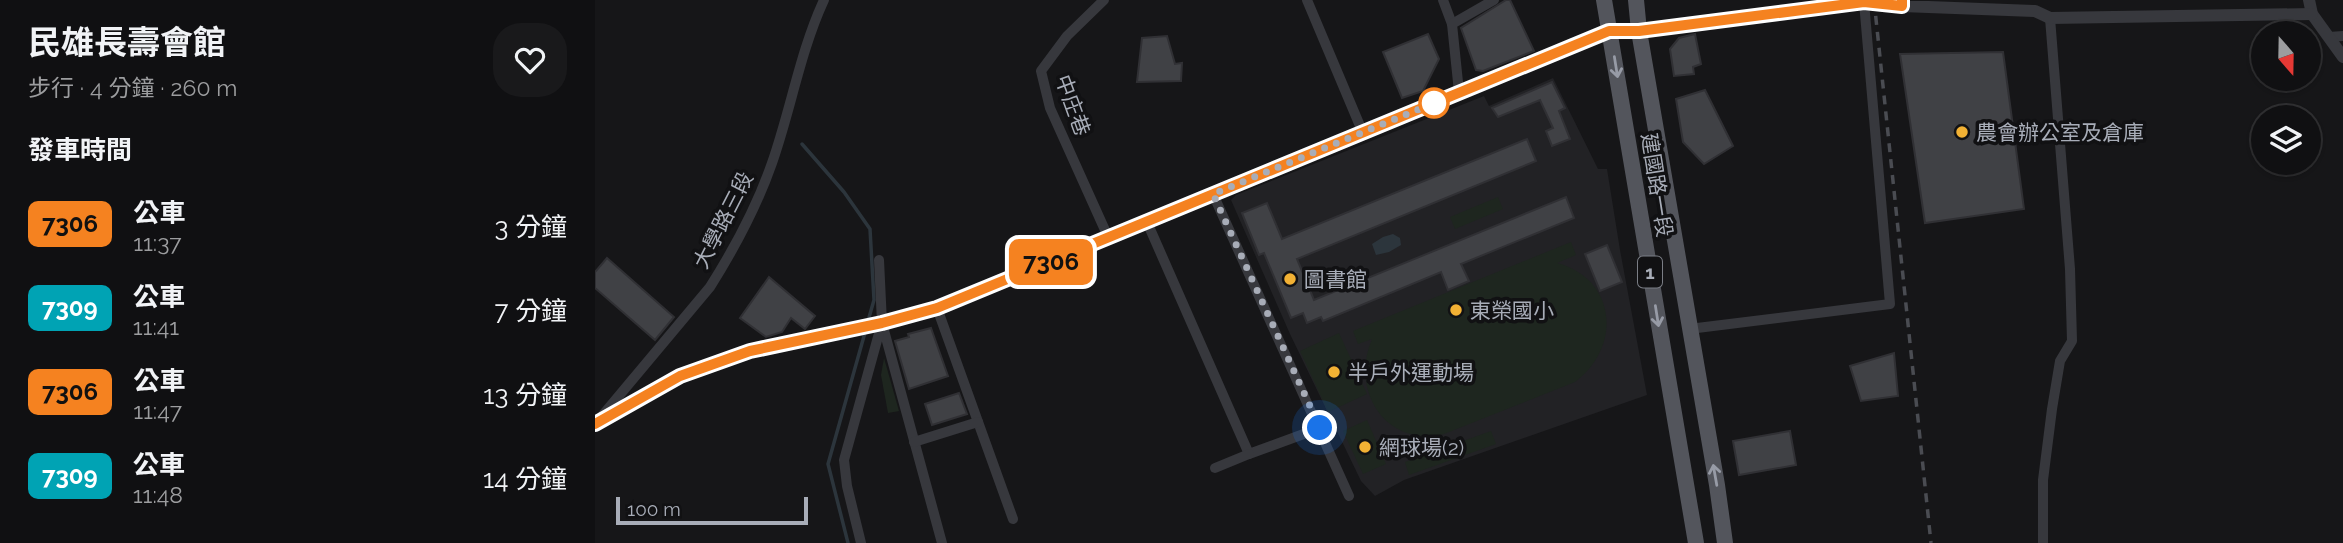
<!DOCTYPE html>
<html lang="zh-TW">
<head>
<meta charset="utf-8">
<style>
	:root { --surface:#101012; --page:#19191b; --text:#f1f3f6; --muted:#9c9d9f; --line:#303032 }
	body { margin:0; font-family:Raleway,"Noto Sans TC",sans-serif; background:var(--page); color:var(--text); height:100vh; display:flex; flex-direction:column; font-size:26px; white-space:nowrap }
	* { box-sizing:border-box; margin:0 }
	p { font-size:23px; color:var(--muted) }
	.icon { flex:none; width:38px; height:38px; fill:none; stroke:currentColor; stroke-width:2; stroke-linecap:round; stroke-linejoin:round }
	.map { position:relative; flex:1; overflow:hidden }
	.details { display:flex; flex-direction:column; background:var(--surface); width:595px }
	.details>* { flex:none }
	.badge { padding:0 14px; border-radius:10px; font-size:24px; line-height:46px }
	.needle { width:46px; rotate:160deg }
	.tools { position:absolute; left:1656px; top:21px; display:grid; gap:14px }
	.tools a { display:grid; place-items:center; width:70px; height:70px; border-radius:50%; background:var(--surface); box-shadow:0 2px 5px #0004,0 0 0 2px var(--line); font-size:35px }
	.scale { position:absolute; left:21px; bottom:18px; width:192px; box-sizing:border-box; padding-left:7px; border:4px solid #a8adb8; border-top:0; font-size:19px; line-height:24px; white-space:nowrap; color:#a8adb8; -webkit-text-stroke:5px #111113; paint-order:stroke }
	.you { position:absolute; width:35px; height:35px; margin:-18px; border:5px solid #fff; border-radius:50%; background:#1a73e8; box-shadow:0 0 0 10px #1a73e833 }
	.map>.badge { position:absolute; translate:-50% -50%; box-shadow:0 0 0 4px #fff }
	h2 { padding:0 28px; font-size:26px; line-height:63px }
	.round { display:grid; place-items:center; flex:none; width:74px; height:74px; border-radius:28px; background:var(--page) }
	.summary { display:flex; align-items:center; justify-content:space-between; height:119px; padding:0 28px }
	h1 { font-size:33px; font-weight:700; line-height:52px }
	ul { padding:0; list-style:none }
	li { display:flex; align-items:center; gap:21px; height:84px; padding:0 28px }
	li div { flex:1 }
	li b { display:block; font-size:26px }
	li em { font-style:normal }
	li .badge { min-width:77px; font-weight:700; text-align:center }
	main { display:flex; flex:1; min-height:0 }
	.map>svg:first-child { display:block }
	.built { fill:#222225 }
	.green { fill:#1e261f }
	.water { fill:#2c353c }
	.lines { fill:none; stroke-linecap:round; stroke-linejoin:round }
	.stream { stroke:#2c353c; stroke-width:3.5 }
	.building { fill:#404145; stroke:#303034; stroke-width:2 }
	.minor { stroke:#37383d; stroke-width:10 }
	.tertiary { stroke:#37383d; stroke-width:12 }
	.primary { stroke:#53555c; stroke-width:16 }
	.rail { stroke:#4a4c52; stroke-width:3.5; stroke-dasharray:9 7; stroke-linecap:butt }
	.oneway { stroke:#979ba6 }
	.line-casing { stroke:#fff; stroke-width:16 }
	.line { stroke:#f58220; stroke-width:10 }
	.walk { stroke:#a8adb8; stroke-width:7; stroke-dasharray:0 12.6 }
	.stop-dot { fill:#fff; stroke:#f58220; stroke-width:3.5 }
	.poi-dot { fill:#f2b134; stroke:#111113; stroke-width:2.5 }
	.labels { text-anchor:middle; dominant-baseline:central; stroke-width:7; stroke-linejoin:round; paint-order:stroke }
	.shield { fill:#111113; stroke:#7b7e86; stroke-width:2 }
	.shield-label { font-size:19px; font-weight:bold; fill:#a8adb8 }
	.street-label { font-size:21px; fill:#a8adb8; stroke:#111113 }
	.poi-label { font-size:21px; fill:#a8adb8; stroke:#111113; text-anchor:start }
</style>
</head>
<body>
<main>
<section class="details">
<div class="summary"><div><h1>民雄長壽會館</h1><p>步行 · 4 分鐘 · 260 m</p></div><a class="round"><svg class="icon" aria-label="heart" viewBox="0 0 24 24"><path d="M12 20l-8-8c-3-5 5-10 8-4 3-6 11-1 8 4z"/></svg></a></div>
<h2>發車時間</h2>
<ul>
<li><span class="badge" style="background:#f58220;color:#111">7306</span><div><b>公車</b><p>11:37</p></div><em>3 分鐘</em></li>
<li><span class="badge" style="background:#00a3b4;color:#fff">7309</span><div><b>公車</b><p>11:41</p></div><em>7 分鐘</em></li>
<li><span class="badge" style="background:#f58220;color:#111">7306</span><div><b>公車</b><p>11:47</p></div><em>13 分鐘</em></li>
<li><span class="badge" style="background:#00a3b4;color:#fff">7309</span><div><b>公車</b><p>11:48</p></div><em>14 分鐘</em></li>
</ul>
</section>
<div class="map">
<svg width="1748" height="543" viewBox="0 0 1748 543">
	<rect width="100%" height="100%" fill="#161618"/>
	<path class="built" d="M958 78 1003 169H1012L1025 250 1052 395 809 480 780 496 766 481 695 334 636 200 641 195 889 96 894 106Z"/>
	<g class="green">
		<path d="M903 197 908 209 860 229 855 217Z"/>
		<path d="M976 242 981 255 962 263C1022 279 1027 347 980 382L849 434C790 448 755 390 777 339L763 344 758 331Z"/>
		<path d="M744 333 772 394 733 412 705 351Z"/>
		<path d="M289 358 304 411 293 413 286 375Z"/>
		<path d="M772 420 791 464 768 474 748 431Z"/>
		<path d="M896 431 901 444 814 475 810 462Z"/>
	</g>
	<path class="water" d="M798 234 805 238 806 245 794 252 781 255 777 244 788 237Z"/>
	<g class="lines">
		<g class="stream">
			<path d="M207 144 249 192 275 229 279 300 273 321"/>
			<path d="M253 543 233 464 271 329"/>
		</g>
	</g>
	<g class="building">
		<path d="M911 0H915L939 51 888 71 881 70 866 28Z"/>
		<path d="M833 34 844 59 828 91 807 98 788 52Z"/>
		<path d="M1100 34 1106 64 1098 67 1099 74 1079 76 1075 49 1084 38Z"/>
		<path d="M572 36 580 64 587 63 586 81 542 82 547 38Z"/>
		<path d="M1408 52 1429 209 1330 223 1305 54Z"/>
		<path d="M957 82 970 108 964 111 975 139 957 146 951 131 958 128 945 100 903 117 897 108Z"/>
		<path d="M1110 90 1138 146 1109 164 1088 142 1081 99Z"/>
		<path d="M932 139 941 161 702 259 719 300 971 197 979 218 866 264 874 281 853 290 846 272 728 321 726 317 712 323 708 313 696 318 669 253 664 255 647 213 672 203 687 239Z"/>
		<path d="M1012 245 1027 282 1005 291 990 254Z"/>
		<path d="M12 258 79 317 60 340 0 288V272Z"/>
		<path d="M174 277 220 316 210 329 196 318 187 332 171 337 145 318Z"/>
		<path d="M336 328 353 376 314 389 300 341 314 337 313 334Z"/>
		<path d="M1299 353 1303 396 1266 401 1255 366Z"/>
		<path d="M364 393 372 414 337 425 330 404Z"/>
		<path d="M1195 431 1201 465 1144 475 1138 441Z"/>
	</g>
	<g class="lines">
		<g class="minor">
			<path d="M509 0 472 36 446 71 455 108 514 239"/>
			<path d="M712 0 768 133"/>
			<path d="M848 0 857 24"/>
			<path d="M1734 37 1748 36"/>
			<path d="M864 92 857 24 899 0"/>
			<path d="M618 194 754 496"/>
			<path d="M552 222 654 454 725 428"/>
			<path d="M284 260 287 323 347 543"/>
			<path d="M342 308 418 519"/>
			<path d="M1094 329 1295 304 1269 2"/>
			<path d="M2 422 115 287C139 249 162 206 177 163 196 109 205 52 229 0"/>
			<path d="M319 442 383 422"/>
			<path d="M620 468 654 454"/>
			<path d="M266 543 252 486 249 460 286 326"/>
			<path d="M1448 543V480L1457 409 1465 361 1477 341 1475 269 1455 18"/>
		</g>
		<g class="tertiary">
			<path d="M1714 0 1717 14 1748 57"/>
			<path d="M0 424 85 376 155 351 287 323 342 308 1015 31H1044L1269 2 1307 6 1440 11 1455 18 1717 14"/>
		</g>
		<g class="primary">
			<path d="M1009 0 1101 543"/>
			<path d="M1041 0 1044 31 1122 485 1130 543"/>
		</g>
		<path class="rail" d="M1279 0 1336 543"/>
	</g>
	<defs><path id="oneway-shaft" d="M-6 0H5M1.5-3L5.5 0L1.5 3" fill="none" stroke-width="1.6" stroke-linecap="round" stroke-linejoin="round" transform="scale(1.75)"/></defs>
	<g class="oneway">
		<use href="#oneway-shaft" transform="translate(1021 67) rotate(81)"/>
		<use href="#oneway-shaft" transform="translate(1062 316) rotate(81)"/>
		<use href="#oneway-shaft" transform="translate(1120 475) rotate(-100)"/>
	</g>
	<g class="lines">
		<g class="line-casing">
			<path id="line" d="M0 424 85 376 155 351 287 323 342 308 1014 31H1044L1269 2 1307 6V0"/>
		</g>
		<use href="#line" class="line"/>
		<path class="walk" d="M725 428 618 194 839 103"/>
	</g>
	<circle class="stop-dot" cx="839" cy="103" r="14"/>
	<g class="poi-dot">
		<circle cx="1367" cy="132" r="7"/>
		<circle cx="695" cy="279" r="7"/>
		<circle cx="861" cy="310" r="7"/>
		<circle cx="739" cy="372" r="7"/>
		<circle cx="770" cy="447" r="7"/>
	</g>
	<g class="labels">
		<rect class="shield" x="1043" y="256.5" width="24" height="31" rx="5"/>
		<g class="shield-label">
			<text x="1055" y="272">1</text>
		</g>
		<g class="street-label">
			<text transform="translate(478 105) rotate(70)">中庄巷</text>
			<text transform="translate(1062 185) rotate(81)">建國路一段</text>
			<text transform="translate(128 220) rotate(-63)">大學路三段</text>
		</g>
		<g class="poi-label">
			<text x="1381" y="132">農會辦公室及倉庫</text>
			<text x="709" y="279">圖書館</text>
			<text x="875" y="310">東榮國小</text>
			<text x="753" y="372">半戶外運動場</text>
			<text x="784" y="447">網球場(2)</text>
		</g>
	</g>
</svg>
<div class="tools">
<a><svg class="needle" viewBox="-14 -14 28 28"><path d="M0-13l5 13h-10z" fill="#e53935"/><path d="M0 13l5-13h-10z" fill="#9c9d9f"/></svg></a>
<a><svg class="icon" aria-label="layers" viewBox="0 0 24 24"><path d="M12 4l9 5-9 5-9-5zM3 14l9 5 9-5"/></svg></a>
</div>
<div class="scale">100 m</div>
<div class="you" style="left:725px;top:428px"></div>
<b class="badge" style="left:456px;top:262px;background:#f58220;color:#111">7306</b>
</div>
</main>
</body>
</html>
